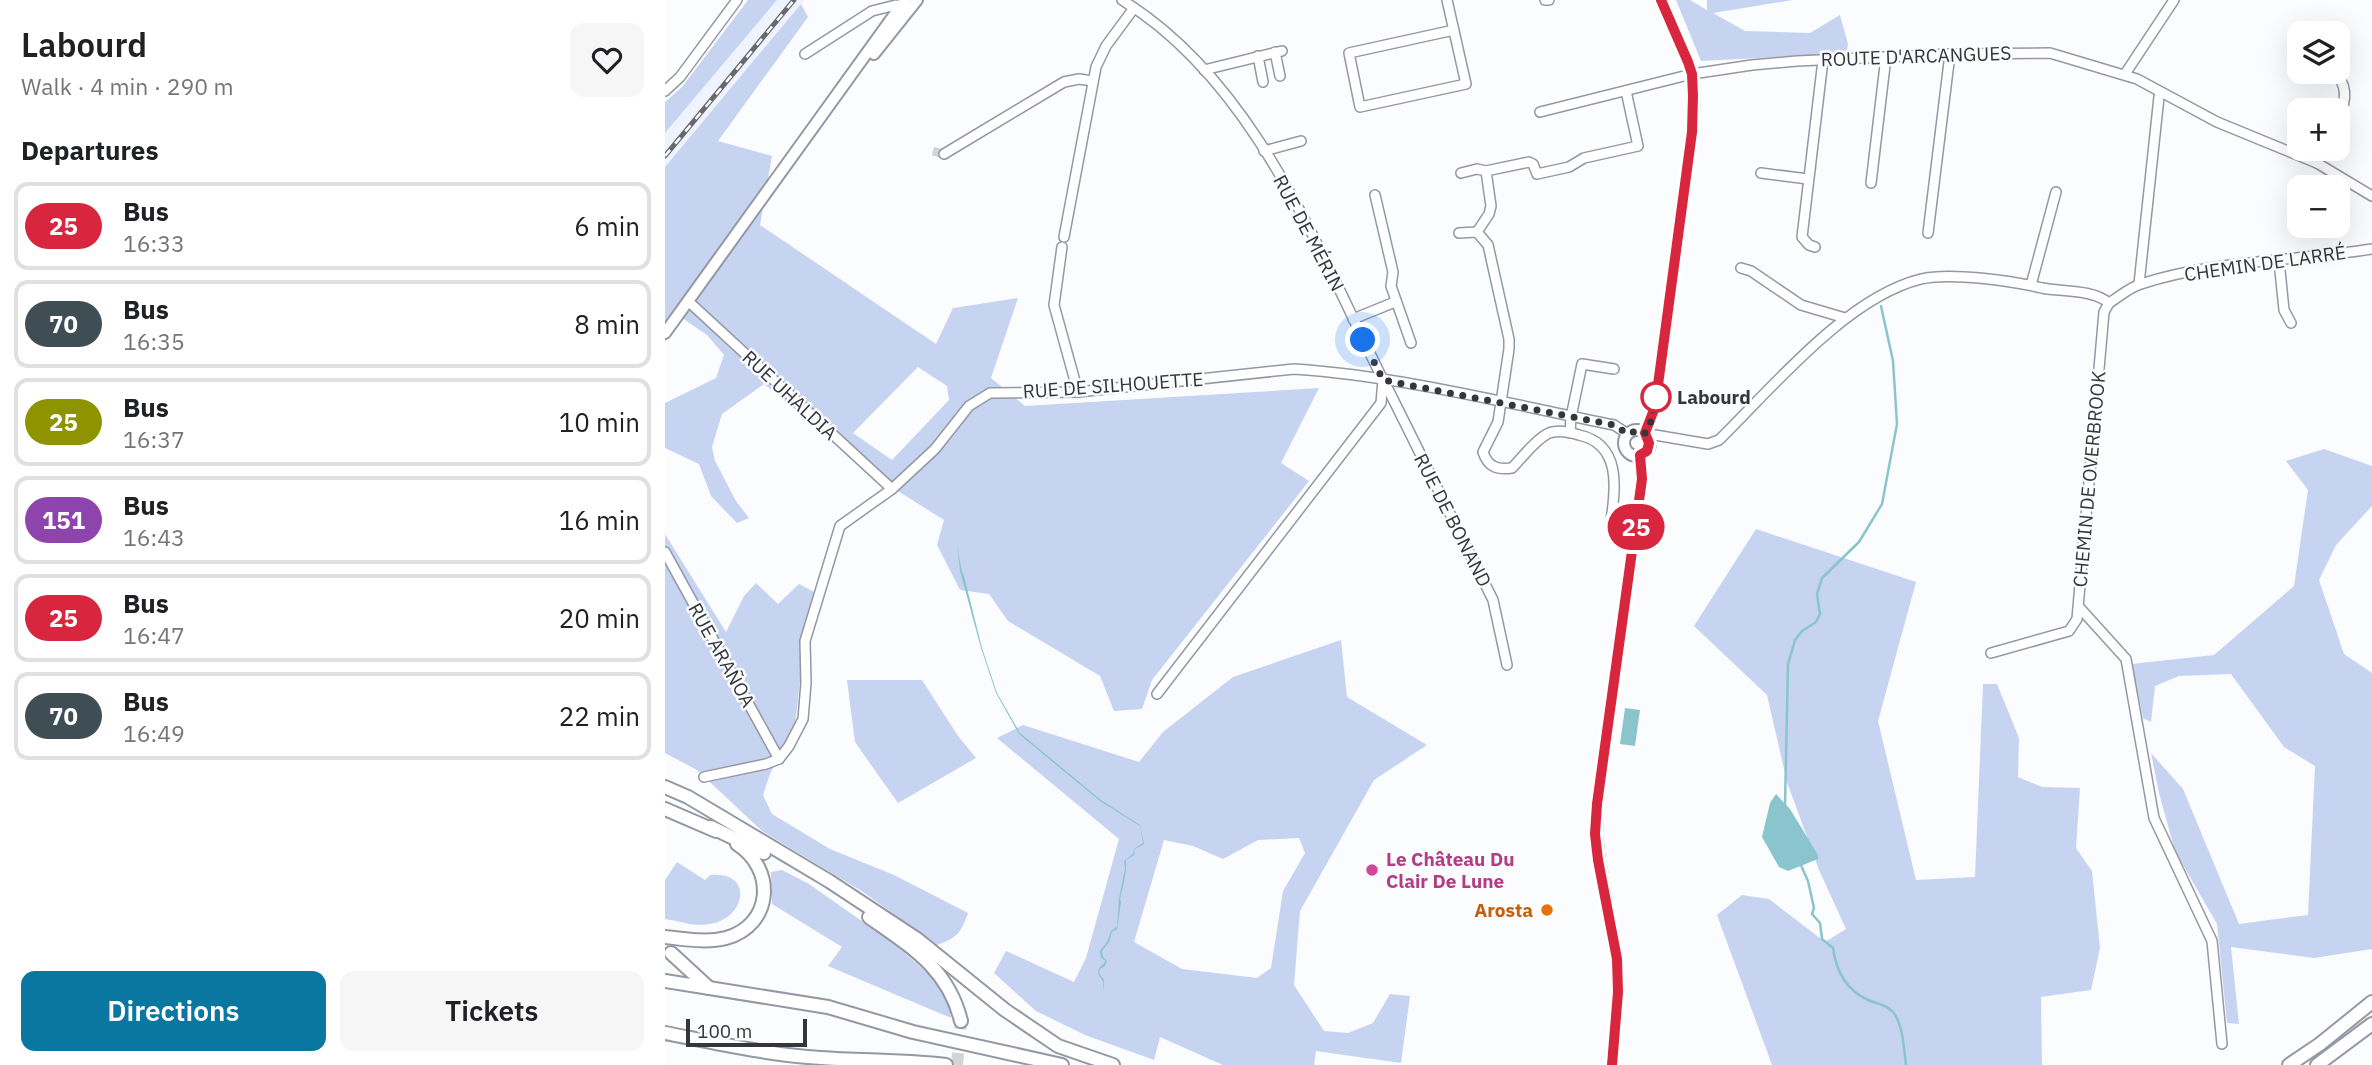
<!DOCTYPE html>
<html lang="en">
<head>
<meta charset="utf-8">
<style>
	:root { --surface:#fff; --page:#f6f6f6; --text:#202124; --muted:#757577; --line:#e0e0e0; --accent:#0a77a1 }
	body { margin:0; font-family:"IBM Plex Sans",sans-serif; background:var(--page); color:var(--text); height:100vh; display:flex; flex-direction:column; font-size:26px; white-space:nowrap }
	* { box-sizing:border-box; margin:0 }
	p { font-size:23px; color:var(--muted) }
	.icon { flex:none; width:38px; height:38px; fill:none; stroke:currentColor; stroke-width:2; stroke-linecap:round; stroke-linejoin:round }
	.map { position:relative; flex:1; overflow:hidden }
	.side { display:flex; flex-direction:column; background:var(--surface); width:665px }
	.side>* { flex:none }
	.badge { padding:0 14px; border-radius:23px; font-size:24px; line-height:46px }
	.tools { position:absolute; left:1622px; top:21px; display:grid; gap:14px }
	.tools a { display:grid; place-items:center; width:63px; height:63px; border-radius:14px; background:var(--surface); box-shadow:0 7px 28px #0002; font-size:35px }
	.scale { position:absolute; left:21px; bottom:18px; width:121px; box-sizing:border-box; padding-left:7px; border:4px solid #34363a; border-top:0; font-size:19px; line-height:24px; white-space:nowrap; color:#34363a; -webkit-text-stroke:5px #fbfcfe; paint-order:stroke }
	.you { position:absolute; width:35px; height:35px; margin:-18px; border:5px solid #fff; border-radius:50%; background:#1a73e8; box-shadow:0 0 0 10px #1a73e833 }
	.map>.badge { position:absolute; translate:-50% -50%; box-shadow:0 0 0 4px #fff }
	h2 { padding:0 21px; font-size:26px; line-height:63px }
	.round { display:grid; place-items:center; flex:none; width:74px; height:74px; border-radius:14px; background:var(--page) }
	.head { display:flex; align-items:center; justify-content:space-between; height:119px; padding:0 21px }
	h1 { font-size:33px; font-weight:600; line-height:52px }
	.action { display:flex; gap:14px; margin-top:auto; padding:14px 21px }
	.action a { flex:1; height:80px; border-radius:14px; background:var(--accent); color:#fff; font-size:28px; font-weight:600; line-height:80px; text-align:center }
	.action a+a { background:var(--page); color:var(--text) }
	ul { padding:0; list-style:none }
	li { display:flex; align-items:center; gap:21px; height:88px; margin:0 14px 10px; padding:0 7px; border:4px solid var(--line); border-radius:14px }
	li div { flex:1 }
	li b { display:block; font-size:26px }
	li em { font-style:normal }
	li .badge { min-width:77px; font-weight:700; text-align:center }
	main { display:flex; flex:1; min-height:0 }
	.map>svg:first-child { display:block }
	.built { fill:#eff3fe }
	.green { fill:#c6d3f1; fill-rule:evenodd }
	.water { fill:#8ac5ce }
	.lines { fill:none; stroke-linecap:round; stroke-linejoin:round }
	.stream { stroke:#8ac5ce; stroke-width:2.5 }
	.minor-tunnel { stroke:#d3d4d7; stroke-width:9; stroke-dasharray:9 4.5; stroke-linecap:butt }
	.highway-tunnel { stroke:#d3d4d7; stroke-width:12; stroke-dasharray:12 6; stroke-linecap:butt }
	.minor-casing { stroke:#9498a2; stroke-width:12 }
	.major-casing { stroke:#9498a2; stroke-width:14 }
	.highway-casing { stroke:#9498a2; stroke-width:16 }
	.minor { stroke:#fff; stroke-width:9 }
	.major { stroke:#fff; stroke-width:10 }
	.highway { stroke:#fff; stroke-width:12 }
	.rail-casing { stroke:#68696d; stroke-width:5 }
	.rail { stroke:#fbfcfe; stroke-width:2.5; stroke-dasharray:8; stroke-linecap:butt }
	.line-casing { stroke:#fff; stroke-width:16 }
	.line { stroke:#d7263d; stroke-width:10 }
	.walk { stroke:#34363a; stroke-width:7; stroke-dasharray:0 12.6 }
	.stop-dot { fill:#fff; stroke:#d7263d; stroke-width:3.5 }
	.hotel-dot { fill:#d1479c; stroke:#fbfcfe; stroke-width:2.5 }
	.food-dot { fill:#e8710a; stroke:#fbfcfe; stroke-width:2.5 }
	.labels { text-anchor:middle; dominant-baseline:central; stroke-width:5; stroke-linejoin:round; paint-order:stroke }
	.street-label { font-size:19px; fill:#34363a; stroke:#fbfcfe }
	.stop-label { font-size:19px; font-weight:bold; fill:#34363a; stroke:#fbfcfe; text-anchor:start }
	.hotel-label { font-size:19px; font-weight:bold; fill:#b23c85; stroke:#fbfcfe; text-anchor:start }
	.food-label { font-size:19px; font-weight:bold; fill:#c56008; stroke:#fbfcfe; text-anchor:end }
</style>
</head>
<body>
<main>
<section class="side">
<div class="head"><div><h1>Labourd</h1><p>Walk · 4 min · 290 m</p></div><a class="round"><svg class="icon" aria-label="heart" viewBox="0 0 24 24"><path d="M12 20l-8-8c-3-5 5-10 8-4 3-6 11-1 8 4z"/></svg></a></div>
<h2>Departures</h2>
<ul>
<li><span class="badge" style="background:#d7263d;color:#fff">25</span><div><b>Bus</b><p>16:33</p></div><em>6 min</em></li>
<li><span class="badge" style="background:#3f4e55;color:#fff">70</span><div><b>Bus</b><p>16:35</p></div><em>8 min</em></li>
<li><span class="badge" style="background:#8e9300;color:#fff">25</span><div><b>Bus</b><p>16:37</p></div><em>10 min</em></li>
<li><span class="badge" style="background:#8e44ad;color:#fff">151</span><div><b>Bus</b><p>16:43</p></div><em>16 min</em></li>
<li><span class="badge" style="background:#d7263d;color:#fff">25</span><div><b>Bus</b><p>16:47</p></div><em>20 min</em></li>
<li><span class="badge" style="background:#3f4e55;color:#fff">70</span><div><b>Bus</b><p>16:49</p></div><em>22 min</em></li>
</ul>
<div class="action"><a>Directions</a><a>Tickets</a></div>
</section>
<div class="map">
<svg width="1707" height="1065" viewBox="0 0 1707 1065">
	<rect width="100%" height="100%" fill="#fbfcfe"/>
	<path class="built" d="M112 0H140L0 167V133Z"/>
	<g class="green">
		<path d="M83 0H112L0 133V102L17 87Z"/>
		<path d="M1011 0H1025L1042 10V0H1128L1048 13 1080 31 1145 33 1175 15 1183 44 1182 50 1173 54 1036 61Z"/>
		<path d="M136 4 143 17 53 141 107 156 95 225 271 344 288 308 353 298 326 378 360 406 654 388 616 463 644 481 487 680 477 709 449 711 435 676 343 621 324 594 295 590 272 545 279 520 225 486 99 384 57 414 47 447 50 461 71 501 84 518 72 523 46 496 34 464 0 448V403L51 378 59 355 42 335 17 318 0 342V167ZM253 367 282 386 284 400 227 460 188 433Z"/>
		<path d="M1659 449 1707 466V506L1671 545 1654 580 1679 654 1707 673V949L1649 958 1566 947 1574 1024 1562 1023 1552 924 1510 851 1494 793 1486 753 1518 789 1574 924 1643 915 1650 766 1619 747 1566 674 1514 676 1490 686 1486 722 1478 718 1467 664 1549 655 1629 586 1643 490 1621 461Z"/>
		<path d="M1091 529 1251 582 1213 721 1251 880 1310 877 1318 684H1332L1354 738 1353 777 1377 787 1415 788 1411 848 1427 871 1435 948 1426 990 1376 997 1377 1065H1107L1052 915 1077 895 1104 899 1160 942 1181 929 1154 870 1122 782 1102 695 1029 626Z"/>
		<path d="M0 534 61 632 79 596 91 583 113 604 134 584 149 592 140 637 130 725 105 774 98 795 107 814 165 849 229 875 303 913C296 933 292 938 272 945L198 892 97 831 32 770 0 753Z"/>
		<path d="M676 640 682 697 762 745 709 780 635 911 629 985 659 1031 683 1033 708 1023 725 994 745 996 736 1063 651 1051 649 1065H558L495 1037 489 1060 420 1035 371 1011 329 973 341 951 409 982 421 958 454 839 332 738 358 725 474 762 498 732 568 677ZM634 838 640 853 618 891 606 968 592 978 517 969 469 942 499 840 528 846 558 859 593 840Z"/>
		<path d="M182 680H257L293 736 311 758 233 803 190 742Z"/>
		<path d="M12 862 40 880 45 875C89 870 82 919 44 924 28 927 15 921 0 919V880Z"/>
		<path d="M117 870 144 884 228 943 266 976 284 1004 286 1018 163 966 177 947 107 904 106 872Z"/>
	</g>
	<g class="water">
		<path d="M291 534C292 544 295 568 299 576L317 648 332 693 355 733 436 800 475 825 479 844 470 849 469 855 461 860C462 872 458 886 455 899L456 902 452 929 447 932 444 942 437 951 438 957 442 961 440 966 435 969 434 973 439 980 438 993V981L433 974 434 968 441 961 436 958 435 951 442 942 446 931 452 927 454 899 460 868 459 861 468 854 470 848 478 843 475 826 435 801 354 734 331 693 316 648 295 571Z"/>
		<path d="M960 708 975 710 970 746 955 744Z"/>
		<path d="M1111 794 1125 809 1153 855V859L1123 871 1114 867 1097 837 1105 803Z"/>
	</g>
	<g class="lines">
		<g class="stream">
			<path d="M1120 806 1123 664 1130 640 1137 631 1151 622 1155 614 1152 594 1157 578 1194 542 1217 504 1232 424 1228 361 1216 306"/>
			<path d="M1135 863 1143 881 1149 908 1147 914 1155 923 1157 939 1168 948C1171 970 1181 990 1203 1000 1212 1004 1221 1004 1228 1012 1238 1024 1239 1050 1241 1065"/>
		</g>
		<path class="minor-tunnel" d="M268 151 279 154"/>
		<path class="highway-tunnel" d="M292 1065 296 1021"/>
		<g class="minor-casing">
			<g id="minor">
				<path d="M457 0C589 81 652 247 718 380L716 403 492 694"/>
				<path d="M782 0 801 84 695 107 684 53 789 30"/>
				<path d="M880 0H884"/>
				<path d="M610 52 615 76"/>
				<path d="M140 54 207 11 231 5"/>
				<path d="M593 56 598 82"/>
				<path d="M539 70 617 51"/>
				<path d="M1669 72C1684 85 1681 103 1673 120"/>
				<path d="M1460 74 1509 0"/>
				<path d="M0 91 15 77 72 0"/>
				<path d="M875 112 1027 74 1087 65 1132 61 1285 54 1385 53 1472 79 1552 122 1652 163 1707 196"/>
				<path d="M599 151 636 141"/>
				<path d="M279 154 399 82 414 79 428 81"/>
				<path d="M1652 163 1658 149"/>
				<path d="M796 173 812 169 821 171"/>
				<path d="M1096 173 1143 179"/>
				<path d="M1206 183 1221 57"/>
				<path d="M710 195 728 272 726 286 746 343"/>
				<path d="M812 232 824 214 826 206 821 171 864 162 868 164 872 174 904 167 919 158 973 146 961 91"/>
				<path d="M794 233 812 232 823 245 844 339V349L833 422 818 452C823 467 832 470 847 468 858 457 868 442 882 434 892 429 904 432 914 435 956 444 951 488 946 520"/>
				<path d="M1263 233 1285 54"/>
				<path d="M399 237 431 67 441 46 469 8"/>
				<path d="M397 247 389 305 413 392"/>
				<path d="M1150 247 1144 245 1137 237 1158 60"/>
				<path d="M1614 261 1619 310 1626 323"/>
				<path d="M1076 268 1086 271 1136 305 1180 318"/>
				<path d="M1474 284 1494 97 1496 93"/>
				<path d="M1366 285 1391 192"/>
				<path d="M23 301 227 489"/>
				<path d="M688 319 730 302"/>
				<path d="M719 381 828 600 842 665"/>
				<path d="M905 433 906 417 917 364 949 369"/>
				<path d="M983 438 990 435 1043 444 1054 440C1107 388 1182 297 1256 279 1286 272 1347 281 1377 288 1397 292 1428 289 1444 303 1454 297 1465 287 1476 284 1549 260 1632 261 1707 249"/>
				<path d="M0 552 114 759"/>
				<path d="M1414 607 1461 659 1489 818 1547 941 1557 1044"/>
				<path d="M1326 653 1404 631 1412 619 1439 312 1444 303"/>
				<path d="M39 777 101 764 114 759 124 746 138 719 141 683 140 641 175 526 227 489 270 449 304 406 325 393 413 392 629 369C735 376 845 404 949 425L963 434"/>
			</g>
		</g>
		<g class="major-casing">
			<g id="major">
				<path d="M209 54 252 0"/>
				<path d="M0 333 240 0"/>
				<circle cx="972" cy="443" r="13"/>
				<path d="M980 434 990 407 1027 132 1029 96 1027 74 1023 62 996 0"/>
				<path d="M947 1065 953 992 952 959 934 860 931 834 932 804 977 479 975 455"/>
			</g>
		</g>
		<g class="highway-casing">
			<g id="highway">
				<path d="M0 787 23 797 164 881 252 939 340 1010 393 1046 448 1065"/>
				<path d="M0 809 51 831"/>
				<path d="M46 827 99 853"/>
				<path d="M204 917C246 947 283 968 296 1021"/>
				<path d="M0 937C20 939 41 943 61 938 108 925 111 869 72 844"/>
				<path d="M6 953 44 988"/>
				<path d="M0 981 163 1007 248 1032 397 1065"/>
				<path d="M0 1033C51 1043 104 1055 156 1058 197 1061 239 1060 281 1065"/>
				<path d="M1624 1065 1655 1044 1707 1002"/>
				<path d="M1652 1065 1707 1024"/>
			</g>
		</g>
		<use href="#minor" class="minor"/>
		<use href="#major" class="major"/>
		<use href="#highway" class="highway"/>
		<g class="rail-casing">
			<path id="rail" d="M0 156 129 0"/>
		</g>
		<use href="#rail" class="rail"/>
	</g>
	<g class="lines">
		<g class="line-casing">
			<path id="line" d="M947 1065 953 992 952 959 933 860 930 834 932 804 977 479 975 455 982 451 984 443 980 433 990 407 1027 132 1028 96 1027 74 1023 62 996 0"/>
		</g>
		<use href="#line" class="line"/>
		<path class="walk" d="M698 340 718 380 949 425 963 434 973 430 980 433 985 425 991 397"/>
	</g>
	<circle class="stop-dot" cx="991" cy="397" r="14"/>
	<circle class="hotel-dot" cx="707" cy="870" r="7"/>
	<circle class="food-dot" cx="882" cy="910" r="7"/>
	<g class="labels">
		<g class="street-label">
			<text transform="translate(1251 56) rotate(-2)">ROUTE D'ARCANGUES</text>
			<text transform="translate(644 233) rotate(62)">RUE DE MÉRIN</text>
			<text transform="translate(1600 263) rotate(-8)">CHEMIN DE LARRÉ</text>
			<text transform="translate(448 385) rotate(-4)">RUE DE SILHOUETTE</text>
			<text transform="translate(125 395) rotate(43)">RUE UHALDIA</text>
			<text transform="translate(1424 479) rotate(-85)">CHEMIN DE OVERBROOK</text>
			<text transform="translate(788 520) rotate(63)">RUE DE BONAND</text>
			<text transform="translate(57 655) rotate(61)">RUE ARAÑOA</text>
		</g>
		<g class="stop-label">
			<text x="1012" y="397">Labourd</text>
		</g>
		<g class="hotel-label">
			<text x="721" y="859">Le Château Du<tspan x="721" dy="22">Clair De Lune</tspan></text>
		</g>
		<g class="food-label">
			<text x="868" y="910">Arosta</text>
		</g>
	</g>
</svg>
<div class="tools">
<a><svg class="icon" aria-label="layers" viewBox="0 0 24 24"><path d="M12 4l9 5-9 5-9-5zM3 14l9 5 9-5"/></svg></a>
<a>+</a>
<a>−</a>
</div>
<div class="scale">100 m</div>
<div class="you" style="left:698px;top:340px"></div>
<b class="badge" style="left:971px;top:527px;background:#d7263d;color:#fff">25</b>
</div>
</main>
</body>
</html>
